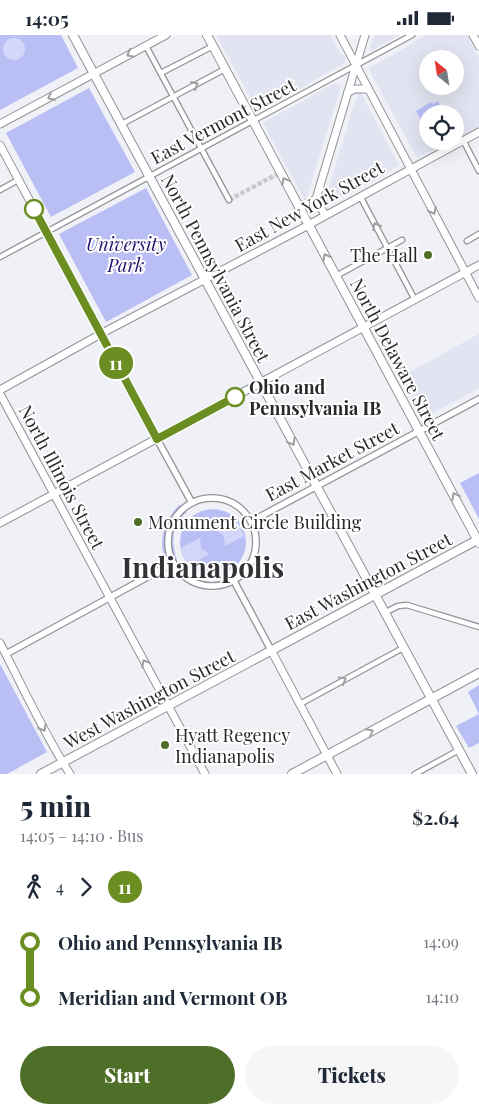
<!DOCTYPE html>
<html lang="en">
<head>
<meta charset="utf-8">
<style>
	:root { --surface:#fff; --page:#f6f6f7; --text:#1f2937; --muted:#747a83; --accent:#4e6f27 }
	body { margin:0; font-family:"Playfair Display",serif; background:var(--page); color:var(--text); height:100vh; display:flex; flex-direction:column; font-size:19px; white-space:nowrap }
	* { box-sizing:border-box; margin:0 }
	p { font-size:16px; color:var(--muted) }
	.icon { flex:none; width:28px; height:28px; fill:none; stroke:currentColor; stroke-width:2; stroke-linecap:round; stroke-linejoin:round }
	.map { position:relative; height:739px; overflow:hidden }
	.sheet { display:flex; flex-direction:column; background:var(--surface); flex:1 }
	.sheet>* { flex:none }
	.badge { padding:0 10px; border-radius:16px; font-size:18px; line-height:32px }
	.needle { width:32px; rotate:330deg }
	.controls { position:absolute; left:419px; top:15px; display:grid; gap:10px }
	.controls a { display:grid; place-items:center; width:45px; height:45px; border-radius:50%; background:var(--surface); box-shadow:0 5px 20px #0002; font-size:25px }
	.map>.badge { position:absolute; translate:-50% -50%; box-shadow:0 0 0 2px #fff }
	.legs { display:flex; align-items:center; gap:8px; height:55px; padding:0 20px; font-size:16px }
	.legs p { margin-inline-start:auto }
	.overview { display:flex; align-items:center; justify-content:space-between; height:85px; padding:0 20px }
	h1 { font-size:28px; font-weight:800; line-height:38px }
	.button { display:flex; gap:10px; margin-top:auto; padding:10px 20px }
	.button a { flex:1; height:58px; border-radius:30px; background:var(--accent); color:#fff; font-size:20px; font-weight:800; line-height:58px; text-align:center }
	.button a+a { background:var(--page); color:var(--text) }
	ul { padding:0 20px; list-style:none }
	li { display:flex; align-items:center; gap:18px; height:55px; font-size:19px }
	li i { display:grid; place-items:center; width:8px; height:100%; margin:0 6px; background:currentColor }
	li i::after { content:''; width:12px; height:12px; margin:-6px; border:4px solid; border-radius:50%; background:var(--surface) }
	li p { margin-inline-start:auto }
	li:first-child i { background:linear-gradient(#0000 50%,currentColor 0) }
	li:last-child i { background:linear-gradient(currentColor 50%,#0000 0) }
	.status { display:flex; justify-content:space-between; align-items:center; height:35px; padding:0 25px; background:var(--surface); direction:ltr }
	.status svg { height:14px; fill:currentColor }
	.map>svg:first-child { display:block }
	.built { fill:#e2e4f1; fill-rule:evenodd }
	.green { fill:#b9bff5 }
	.water { fill:#d3d7f9 }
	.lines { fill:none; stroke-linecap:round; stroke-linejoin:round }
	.minor-tunnel { stroke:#c8c9ce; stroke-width:4.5; stroke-dasharray:4.5 2; stroke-linecap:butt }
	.minor-casing { stroke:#929297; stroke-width:7 }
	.tertiary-casing { stroke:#929297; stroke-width:8 }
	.secondary-casing { stroke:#929297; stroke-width:9 }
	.primary-casing { stroke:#929297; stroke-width:10 }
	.minor { stroke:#fff; stroke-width:4.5 }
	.tertiary { stroke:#fff; stroke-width:5.5 }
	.secondary { stroke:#fff; stroke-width:7 }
	.primary { stroke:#fff; stroke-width:8 }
	.oneway { stroke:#9f9fa0 }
	.line-1-casing { stroke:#fff; stroke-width:11 }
	.line-1 { stroke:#6b8e23; stroke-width:8 }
	.stop-1-dot { fill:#fff; stroke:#6b8e23; stroke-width:2.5 }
	.poi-dot { fill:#4e6f27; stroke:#fff; stroke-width:2 }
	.labels { text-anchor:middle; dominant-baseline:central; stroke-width:4; stroke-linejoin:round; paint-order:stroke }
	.street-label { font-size:18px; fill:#29292b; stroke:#fff }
	.park-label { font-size:18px; font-style:italic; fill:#23106e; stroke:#fff }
	.poi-label { font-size:18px; fill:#29292b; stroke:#fff; text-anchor:start }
	.stop-label { font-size:18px; font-weight:bold; fill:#29292b; stroke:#fff; text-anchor:start }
	.town-label { font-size:28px; font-weight:bold; fill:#323237; stroke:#fff }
</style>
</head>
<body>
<div class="status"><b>14:05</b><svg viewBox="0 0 49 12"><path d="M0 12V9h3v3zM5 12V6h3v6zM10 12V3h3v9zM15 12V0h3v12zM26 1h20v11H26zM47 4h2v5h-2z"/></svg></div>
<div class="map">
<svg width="479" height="739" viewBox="0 0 479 739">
	<rect width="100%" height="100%" fill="#f0f1f7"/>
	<g class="built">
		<path d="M216 0H331L340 18 345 20V28L263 74 256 73Z"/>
		<path d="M375 0H400L371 16 370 12Z"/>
		<path d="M425 0H467L479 23V92L455 104V79H428V106H451L417 123 368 33 398 17ZM428 24H455V51H428Z"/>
		<path d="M333 49H339L341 52 307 161 304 164 263 88Z"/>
		<path d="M359 54 399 130 370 148 325 171 324 168Z"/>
		<path d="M479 299V353L425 383 421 380 400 342Z"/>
	</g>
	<g class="green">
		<path d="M0 0H61L78 33 0 75Z"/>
		<path d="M89 53 135 137 51 182 6 98Z"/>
		<path d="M438 66 445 79H428L427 89H423L416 76 431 67 433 69Z"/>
		<path d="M146 153 192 240 106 287 59 199Z"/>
		<path d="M479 438V484L460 448Z"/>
		<path d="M179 470 184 471 187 477C171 488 171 508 177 525L175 527 168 528C155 509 165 485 179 470Z"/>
		<circle cx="213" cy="507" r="33"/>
		<path d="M0 629 47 717 7 739H0Z"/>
		<path d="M479 650V708L469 713 456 691 479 679 468 657Z"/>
	</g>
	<g class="water">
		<circle cx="14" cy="14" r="11"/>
		<path d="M235 484 241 492 244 501 225 511 224 501 216 495Z"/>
		<path d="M200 503 201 513 209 519 190 530 184 522 181 513Z"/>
	</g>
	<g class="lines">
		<path class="minor-tunnel" d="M229 165 281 137"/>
		<g class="minor-casing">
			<g id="minor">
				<path d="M146 11 229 165"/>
				<path d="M161 38 213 11"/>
				<path d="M122 89 225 34"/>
				<path d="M463 105 479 136"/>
				<path d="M0 155 18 145"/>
				<path d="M360 161 415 265"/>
				<path d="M467 206 479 199"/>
				<path d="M0 222 412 0"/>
				<path d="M336 241 402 205"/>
				<path d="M384 578 398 571 407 570 479 592"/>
				<path d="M300 669 403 613"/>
				<path d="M415 739 459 715"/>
			</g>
		</g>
		<g class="tertiary-casing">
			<g id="tertiary">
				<path d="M157 404 192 468"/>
				<circle cx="212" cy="507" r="44"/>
				<path d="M252 486 479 364"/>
				<path d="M234 546 271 615"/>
				<path d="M6 619 173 528"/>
			</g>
		</g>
		<g class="secondary-casing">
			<g id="secondary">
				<path d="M340 0 479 263"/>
				<path d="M473 0 479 11"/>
				<path d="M348 57 355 54H368"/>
				<path d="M0 89 166 0"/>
				<path d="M0 110 157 404"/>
				<path d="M299 172 316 164"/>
				<path d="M325 180 316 164 365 0"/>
				<path d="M0 355 108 295 301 194 479 97"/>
				<path d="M0 359 205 739"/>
				<path d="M0 488 479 230"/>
				<path d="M0 608C23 652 43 697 70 739"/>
				<path d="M271 615 337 739"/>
			</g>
		</g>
		<g class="primary-casing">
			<g id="primary">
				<path d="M73 0 472 739"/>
				<path d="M207 0 479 508"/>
				<path d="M41 739 479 504"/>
				<path d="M292 739 479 638"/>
			</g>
		</g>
		<use href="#minor" class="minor"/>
		<use href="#tertiary" class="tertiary"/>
		<use href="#secondary" class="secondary"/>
		<use href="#primary" class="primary"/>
	</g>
	<defs><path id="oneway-chevron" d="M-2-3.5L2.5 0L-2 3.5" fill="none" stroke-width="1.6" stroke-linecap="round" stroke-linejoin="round" transform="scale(1.25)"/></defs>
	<g class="oneway">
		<use href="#oneway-chevron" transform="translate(130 19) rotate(151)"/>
		<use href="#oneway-chevron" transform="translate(195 50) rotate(-28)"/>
		<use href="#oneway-chevron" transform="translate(51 62) rotate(152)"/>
		<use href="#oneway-chevron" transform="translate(285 146) rotate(-118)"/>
		<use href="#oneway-chevron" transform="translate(433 176) rotate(62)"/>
		<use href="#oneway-chevron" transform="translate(376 191) rotate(-118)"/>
		<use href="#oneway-chevron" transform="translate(326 222) rotate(-119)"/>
		<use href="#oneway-chevron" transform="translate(292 407) rotate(61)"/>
		<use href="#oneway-chevron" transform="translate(455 461) rotate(-118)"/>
		<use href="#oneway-chevron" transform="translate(145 628) rotate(-118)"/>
		<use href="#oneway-chevron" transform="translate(343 645) rotate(-29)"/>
		<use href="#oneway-chevron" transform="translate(43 693) rotate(62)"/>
		<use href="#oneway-chevron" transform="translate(370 697) rotate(-28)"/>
	</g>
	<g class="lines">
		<g class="line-1-casing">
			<path id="line-1" d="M34 174 157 404 235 362"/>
		</g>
		<use href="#line-1" class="line-1"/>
	</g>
	<g class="stop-1-dot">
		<circle cx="34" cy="174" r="9"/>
		<circle cx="235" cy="362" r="9"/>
	</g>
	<g class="poi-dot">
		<circle cx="428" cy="220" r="5"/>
		<circle cx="138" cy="487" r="5"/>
		<circle cx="165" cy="710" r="5"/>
	</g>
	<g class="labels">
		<g class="street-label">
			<text transform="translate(223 86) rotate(-28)">East Vermont Street</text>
			<text transform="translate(309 171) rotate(-29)">East New York Street</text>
			<text transform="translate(216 233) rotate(62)">North Pennsylvania Street</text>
			<text transform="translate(398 324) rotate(62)">North Delaware Street</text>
			<text transform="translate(332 426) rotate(-28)">East Market Street</text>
			<text transform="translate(62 442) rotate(62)">North Illinois Street</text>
			<text transform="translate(368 546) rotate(-28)">East Washington Street</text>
			<text transform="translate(149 664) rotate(-28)">West Washington Street</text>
		</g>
		<g class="park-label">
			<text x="126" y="209">University<tspan x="126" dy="21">Park</tspan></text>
		</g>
		<g class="poi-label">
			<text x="418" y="220" text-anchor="end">The Hall</text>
			<text x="148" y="487">Monument Circle Building</text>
			<text x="175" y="700">Hyatt Regency<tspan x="175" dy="21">Indianapolis</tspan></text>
		</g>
		<g class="stop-label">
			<text x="249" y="352">Ohio and<tspan x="249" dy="21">Pennsylvania IB</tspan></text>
		</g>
		<g class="town-label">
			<text x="203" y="531">Indianapolis</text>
		</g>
	</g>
</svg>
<div class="controls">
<a><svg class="needle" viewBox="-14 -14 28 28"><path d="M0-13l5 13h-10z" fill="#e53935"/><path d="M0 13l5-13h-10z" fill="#747a83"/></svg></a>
<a><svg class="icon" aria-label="locate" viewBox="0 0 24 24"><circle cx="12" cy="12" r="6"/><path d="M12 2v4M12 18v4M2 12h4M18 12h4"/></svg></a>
</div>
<b class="badge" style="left:116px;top:328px;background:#6b8e23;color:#fff">11</b>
</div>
<section class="sheet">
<div class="overview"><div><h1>5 min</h1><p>14:05 – 14:10 · Bus</p></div><b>$2.64</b></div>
<div class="legs"><svg class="icon" aria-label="walk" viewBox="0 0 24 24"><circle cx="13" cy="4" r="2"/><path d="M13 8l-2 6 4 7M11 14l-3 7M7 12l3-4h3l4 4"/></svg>4<svg class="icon" aria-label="forward" viewBox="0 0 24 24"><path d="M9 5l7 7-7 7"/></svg><b class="badge" style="background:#6b8e23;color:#fff">11</b></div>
<ul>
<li><i style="color:#6b8e23"></i><b>Ohio and Pennsylvania IB</b><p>14:09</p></li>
<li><i style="color:#6b8e23"></i><b>Meridian and Vermont OB</b><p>14:10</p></li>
</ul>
<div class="button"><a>Start</a><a>Tickets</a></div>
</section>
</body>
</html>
